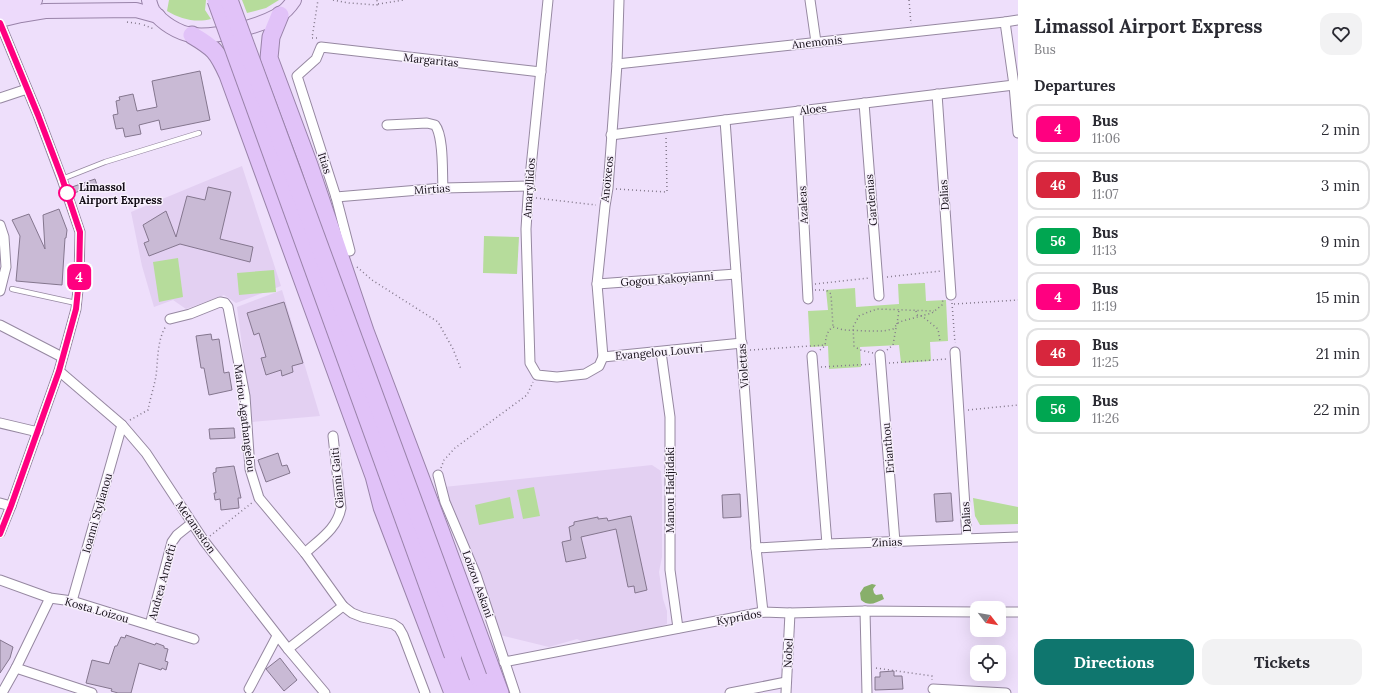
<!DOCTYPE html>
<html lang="en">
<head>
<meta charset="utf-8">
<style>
	:root { --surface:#fff; --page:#f2f2f3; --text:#2b2b33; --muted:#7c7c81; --line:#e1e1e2; --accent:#0f766e }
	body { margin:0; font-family:Lora,serif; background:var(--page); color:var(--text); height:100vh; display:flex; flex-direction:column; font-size:15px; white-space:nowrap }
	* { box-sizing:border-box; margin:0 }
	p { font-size:13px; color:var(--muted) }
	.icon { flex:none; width:22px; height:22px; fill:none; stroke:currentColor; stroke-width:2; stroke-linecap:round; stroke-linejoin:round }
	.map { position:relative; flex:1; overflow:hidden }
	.side { display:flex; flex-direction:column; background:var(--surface); width:360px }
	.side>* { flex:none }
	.badge { padding:0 8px; border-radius:6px; font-size:14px; line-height:26px }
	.needle { width:26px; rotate:121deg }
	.tools { position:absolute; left:970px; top:601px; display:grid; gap:8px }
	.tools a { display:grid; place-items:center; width:36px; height:36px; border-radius:8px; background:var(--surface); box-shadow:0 4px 16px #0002; font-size:20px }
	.map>.badge { position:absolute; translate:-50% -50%; box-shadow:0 0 0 2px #fff }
	h2 { padding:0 16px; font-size:15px; line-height:36px }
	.round { display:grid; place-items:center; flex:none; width:42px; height:42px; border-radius:12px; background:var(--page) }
	.headline { display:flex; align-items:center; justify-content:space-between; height:68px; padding:0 16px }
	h1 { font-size:19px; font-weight:700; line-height:30px }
	.action { display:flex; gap:8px; margin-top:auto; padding:8px 16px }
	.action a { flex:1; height:46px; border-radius:12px; background:var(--accent); color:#fff; font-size:16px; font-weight:700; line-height:46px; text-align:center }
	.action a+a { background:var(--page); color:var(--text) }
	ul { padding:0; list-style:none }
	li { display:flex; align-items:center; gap:12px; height:50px; margin:0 8px 6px; padding:0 8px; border:2px solid var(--line); border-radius:12px }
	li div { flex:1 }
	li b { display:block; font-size:15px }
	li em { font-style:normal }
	li .badge { min-width:44px; font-weight:700; text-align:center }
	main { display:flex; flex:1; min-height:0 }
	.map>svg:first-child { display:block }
	.built { fill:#e3d0f2 }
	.green { fill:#b6dc9b }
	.water { fill:#88af6b }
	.building { fill:#c9bad5; stroke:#84768e }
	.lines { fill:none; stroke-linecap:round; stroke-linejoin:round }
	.lane-casing { stroke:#9688a1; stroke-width:6 }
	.street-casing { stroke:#9688a1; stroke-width:11 }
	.primary-casing { stroke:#9983a9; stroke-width:16 }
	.highway-casing { stroke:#9983a9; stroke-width:19 }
	.path { stroke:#83788b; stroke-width:1.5; stroke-dasharray:1 3; stroke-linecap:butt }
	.lane { stroke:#fff; stroke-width:4.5 }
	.street { stroke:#fff; stroke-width:9 }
	.primary { stroke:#eddafb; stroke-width:14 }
	.highway { stroke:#e1c2f8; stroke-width:17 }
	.highway-bridge-casing { stroke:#9983a9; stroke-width:19; stroke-linecap:butt }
	.highway-bridge { stroke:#e1c2f8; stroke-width:17 }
	.line-casing { stroke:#fff; stroke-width:9 }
	.line { stroke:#ff0080; stroke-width:6 }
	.stop-dot { fill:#fff; stroke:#ff0080; stroke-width:2 }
	.labels { text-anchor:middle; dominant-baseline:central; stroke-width:3; stroke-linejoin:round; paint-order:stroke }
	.street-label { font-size:11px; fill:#130d16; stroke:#f7f0fc }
	.stop-label { font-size:11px; font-weight:bold; fill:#130d16; stroke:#f7f0fc; text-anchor:start }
</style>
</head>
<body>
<main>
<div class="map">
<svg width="1018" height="693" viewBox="0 0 1018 693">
	<rect width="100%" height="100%" fill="#eedffb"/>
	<g class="built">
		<path d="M242 166 281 286 236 303 224 295 186 309 173 300 154 307 142 266 131 212Z"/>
		<path d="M282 290 320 416 252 422 237 307Z"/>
		<path d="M652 465 661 471 662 487V557L659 572 663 599 667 611V624L653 629 585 643 577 639 549 647 500 635 481 574 444 487Z"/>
	</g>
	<g class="green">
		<path d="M169 0H206L205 10 211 19C196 23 180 19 167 11Z"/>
		<path d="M242 0H279L266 8 247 13Z"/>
		<path d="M484 236 519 237 517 274 483 273Z"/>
		<path d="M178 258 183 297 159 302 153 262Z"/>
		<path d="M274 270 276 292 239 295 237 273Z"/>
		<path d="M925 283 926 301 946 300 948 341 930 342 931 361 901 363 899 345 860 347 861 367 829 369 828 346 810 347 808 311 828 310 826 290 855 288 856 307 899 304 898 284Z"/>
		<path d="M534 487 540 516 523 519 517 490Z"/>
		<path d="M510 497 514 518 479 525 475 505Z"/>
		<path d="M973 498 1018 507V524L980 525 975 516Z"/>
	</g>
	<path class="water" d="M872 584 876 585 873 589 874 593 876 595 882 594 884 599C875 603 869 607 861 600L860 593 864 587Z"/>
	<g class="building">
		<path d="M200 71 210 120 161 130 159 120 139 125 141 134 125 137 123 128 116 129 113 115 118 114 116 101 120 100 119 97 133 94 137 111 157 107 152 81Z"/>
		<path d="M95 179 97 185 74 193 72 187Z"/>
		<path d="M208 187 231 192 220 239 253 247 250 262 180 244 149 256 144 243 149 241 143 225 166 211 176 237 187 196 205 200Z"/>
		<path d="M59 209 67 230 66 238H65L62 285 16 281 20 236 12 220 29 214 45 249 43 215Z"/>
		<path d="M284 302 303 363 292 366 293 372 282 376 281 370 266 375 261 358 266 357 259 333 254 335 247 313Z"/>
		<path d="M211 334 212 340 219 339 224 373 229 372 232 390 209 395 204 368H201L196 336Z"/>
		<path d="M234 428 235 438 210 439 209 429Z"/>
		<path d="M278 453 282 466 287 465 290 473 266 482 258 460Z"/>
		<path d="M234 466 241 498H238L239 508 221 510 220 499 215 500 214 493H216L213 473 216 472V468Z"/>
		<path d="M951 493 953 521 936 522 934 494Z"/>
		<path d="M740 494 741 517 723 518 722 495Z"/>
		<path d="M631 516 647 590 635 593 634 586 628 587 616 529 581 537 586 558 566 562 562 542 571 540 569 527 574 525V522L598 517V519L607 518 608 521Z"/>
		<path d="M126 635 155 645 156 643 164 646V648L168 649 165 661 168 662 166 670 162 668 161 670 139 663 131 693H118L111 691 112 689 86 683 92 660 109 664 115 646H117L121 637 125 638Z"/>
		<path d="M0 640 13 647 10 658 0 673Z"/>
		<path d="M280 658 297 680 284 691 266 669Z"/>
		<path d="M894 671V676H902L903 689 875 690V677H880V672Z"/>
	</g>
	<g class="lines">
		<g class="lane-casing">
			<g id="lane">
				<path d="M62 179 105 162 199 133"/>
				<path d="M12 289 76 303"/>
			</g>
		</g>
		<g class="street-casing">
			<g id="street">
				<path d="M548 0 528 197 526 229 530 363 537 375 557 377 585 374 599 366 603 357 742 343"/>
				<path d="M810 0 816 42"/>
				<path d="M1005 22 1014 85 1018 133"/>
				<path d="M0 23 38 115 62 179 80 232 79 280 76 309 59 371 11 506 0 533"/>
				<path d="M617 64 1005 22 1018 20"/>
				<path d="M937 94 951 295"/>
				<path d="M0 98 27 89"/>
				<path d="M864 103 879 296"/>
				<path d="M798 111 808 299"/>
				<path d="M725 120 756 548 763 612"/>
				<path d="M387 125 427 123 435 125C444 136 442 173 443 188"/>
				<path d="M611 135 725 120 1014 85"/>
				<path d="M336 197 443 188 529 186"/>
				<path d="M0 225 4 237 6 267 0 291"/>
				<path d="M350 251 336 197 297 76 316 59 321 47 541 72"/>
				<path d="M597 284 736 274"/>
				<path d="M170 319 190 314 220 302 225 303 228 307 245 396 250 469 259 498 305 553 343 606 352 613 362 617 393 624 399 628 403 635 425 693"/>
				<path d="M0 325 62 357"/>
				<path d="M661 352 670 417V570L678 628"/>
				<path d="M955 352 967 538"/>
				<path d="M880 355 895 542"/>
				<path d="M812 356 827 544"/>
				<path d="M603 357 597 284 605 206 608 188 617 64 619 0"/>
				<path d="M59 371 122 425 146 453 204 541 288 649 325 693"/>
				<path d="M0 423 38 432"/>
				<path d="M438 475 445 502 476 575 515 693"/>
				<path d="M0 503 11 506"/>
				<path d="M756 548 827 544 1018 537"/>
				<path d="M305 553C320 539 337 529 341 508L333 436"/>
				<path d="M0 580 50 598 72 601 194 639"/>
				<path d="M72 601 122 425"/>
				<path d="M865 611 867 693"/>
				<path d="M999 612H1018"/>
				<path d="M150 625 172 542 177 535 192 523"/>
				<path d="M288 649 343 606"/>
				<path d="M504 662 763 612 790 613 865 611 977 612"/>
				<path d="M16 668 92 693"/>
				<path d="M249 689 277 636"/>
				<path d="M933 689 1006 693"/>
				<path d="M2 693 16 668 50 598"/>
				<path d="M730 693 786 682"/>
				<path d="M786 693 790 613"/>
			</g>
		</g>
		<g class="primary-casing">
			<g id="primary">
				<path d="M149 0C150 4 151 8 153 11 162 23 178 33 192 35 216 38 257 27 279 15 285 12 290 6 294 0"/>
				<path d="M0 7 35 0"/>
				<path d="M0 20 21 15 45 11 136 10 158 16"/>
			</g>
		</g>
		<g class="highway-casing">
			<g id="highway">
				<path d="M280 15 271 37 269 58 309 165 365 331 439 527 500 693"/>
				<path d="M192 35C214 48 217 51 228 75L374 476 382 507 453 693"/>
				<path d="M446 643 453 655 467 693"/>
				<path d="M474 663 484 693"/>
			</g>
		</g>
		<g class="path">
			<path d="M333 0 349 3 377 5V0"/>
			<path d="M909 0 911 24"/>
			<path d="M378 4 404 0"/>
			<path d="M127 22 141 24"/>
			<path d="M144 25 154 29"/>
			<path d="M317 38H312L318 0"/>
			<path d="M616 189 667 192 666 136"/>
			<path d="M536 198 596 205"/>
			<path d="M357 267 372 280 438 322 453 349 461 369"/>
			<path d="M887 277 941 271"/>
			<path d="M815 284 869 278"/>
			<path d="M815 290H826L831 294 833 327"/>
			<path d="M952 303 955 343"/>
			<path d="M954 304 1018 300"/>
			<path d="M916 311 917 315 922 316 938 329 940 341"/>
			<path d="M897 324 899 310"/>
			<path d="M750 350 826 345"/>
			<path d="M820 350 825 346C826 338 826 332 833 327L844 330 868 331H883L893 329 899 322 932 313 942 305 943 299"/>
			<path d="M887 350 893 345 896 328"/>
			<path d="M873 353 860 350 854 346 853 327 859 316 866 313 877 309 934 311"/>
			<path d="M889 363 947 359"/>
			<path d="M821 367 873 364"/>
			<path d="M968 410 1018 405"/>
			<path d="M130 420 148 410C150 399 154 387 156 376 158 360 157 340 166 326"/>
			<path d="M441 468 444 460 455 448 527 395 533 382"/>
			<path d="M210 536 253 502"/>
			<path d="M876 668 932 676V680"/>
		</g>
		<use href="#lane" class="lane"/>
		<use href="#street" class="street"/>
		<use href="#primary" class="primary"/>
		<use href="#highway" class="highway"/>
		<g class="highway-bridge-casing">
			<g id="highway-bridge">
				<path d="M216 0 453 655"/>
				<path d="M229 0 478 677"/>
			</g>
		</g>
		<use href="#highway-bridge" class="highway-bridge"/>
	</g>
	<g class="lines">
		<g class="line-casing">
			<path id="line" d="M0 23 38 115 62 178 80 232 79 280 76 309 59 371 11 506 0 534"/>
		</g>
		<use href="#line" class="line"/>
	</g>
	<circle class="stop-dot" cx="67" cy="193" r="8"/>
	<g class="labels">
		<g class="street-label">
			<text transform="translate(817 42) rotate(-6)">Anemonis</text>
			<text transform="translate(431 60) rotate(6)">Margaritas</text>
			<text transform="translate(813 109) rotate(-7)">Aloes</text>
			<text transform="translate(325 163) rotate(72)">Itias</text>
			<text transform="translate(607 179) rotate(-84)">Anoixeos</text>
			<text transform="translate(529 188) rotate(-86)">Amaryllidos</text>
			<text transform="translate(432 189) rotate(-4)">Mirtias</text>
			<text transform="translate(944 195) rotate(-94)">Dalias</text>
			<text transform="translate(871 200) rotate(-95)">Gardenias</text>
			<text transform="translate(803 205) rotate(-93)">Azaleas</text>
			<text transform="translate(667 279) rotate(-4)">Gogou Kakoyianni</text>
			<text transform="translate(659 352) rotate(-5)">Evangelou Louvri</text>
			<text transform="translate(743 366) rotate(-94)">Violettas</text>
			<text transform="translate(245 418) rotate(83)">Mariou Agathangelou</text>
			<text transform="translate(888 448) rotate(-95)">Erianthou</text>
			<text transform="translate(337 478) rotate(-95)">Gianni Gaiti</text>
			<text transform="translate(670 490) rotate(-90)">Manou Hadjidaki</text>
			<text transform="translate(97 513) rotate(-74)">Ioanni Stylianou</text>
			<text transform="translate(966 517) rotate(-94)">Dalias</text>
			<text transform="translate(196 527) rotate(55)">Metanaston</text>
			<text transform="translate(887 542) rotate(-2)">Zinias</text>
			<text transform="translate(162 582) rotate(-75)">Andrea Armefti</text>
			<text transform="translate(478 584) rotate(70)">Loizou Askani</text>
			<text transform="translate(97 610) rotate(16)">Kosta Loizou</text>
			<text transform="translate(739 617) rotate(-10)">Kypridos</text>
			<text transform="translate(788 653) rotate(-87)">Nobel</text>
		</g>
		<g class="stop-label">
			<text x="79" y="187">Limassol<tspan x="79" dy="13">Airport Express</tspan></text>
		</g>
	</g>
</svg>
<div class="tools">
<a><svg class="needle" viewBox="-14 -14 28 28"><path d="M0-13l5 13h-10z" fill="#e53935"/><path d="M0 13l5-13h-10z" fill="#7c7c81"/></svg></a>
<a><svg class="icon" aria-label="locate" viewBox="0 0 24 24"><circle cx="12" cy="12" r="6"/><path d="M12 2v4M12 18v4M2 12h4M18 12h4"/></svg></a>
</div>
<b class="badge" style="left:79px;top:277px;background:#ff0080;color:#fff">4</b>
</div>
<section class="side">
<div class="headline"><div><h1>Limassol Airport Express</h1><p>Bus</p></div><a class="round"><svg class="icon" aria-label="heart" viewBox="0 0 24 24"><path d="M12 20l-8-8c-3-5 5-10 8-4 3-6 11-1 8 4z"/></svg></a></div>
<h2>Departures</h2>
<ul>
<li><span class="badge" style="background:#ff0080;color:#fff">4</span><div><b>Bus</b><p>11:06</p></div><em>2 min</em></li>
<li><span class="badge" style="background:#d7263d;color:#fff">46</span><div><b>Bus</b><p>11:07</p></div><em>3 min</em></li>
<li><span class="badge" style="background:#00a651;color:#fff">56</span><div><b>Bus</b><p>11:13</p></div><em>9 min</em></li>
<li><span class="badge" style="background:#ff0080;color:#fff">4</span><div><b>Bus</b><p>11:19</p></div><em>15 min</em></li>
<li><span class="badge" style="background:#d7263d;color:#fff">46</span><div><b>Bus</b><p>11:25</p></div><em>21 min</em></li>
<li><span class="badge" style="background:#00a651;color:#fff">56</span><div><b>Bus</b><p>11:26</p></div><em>22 min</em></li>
</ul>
<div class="action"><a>Directions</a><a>Tickets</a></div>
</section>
</main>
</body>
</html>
